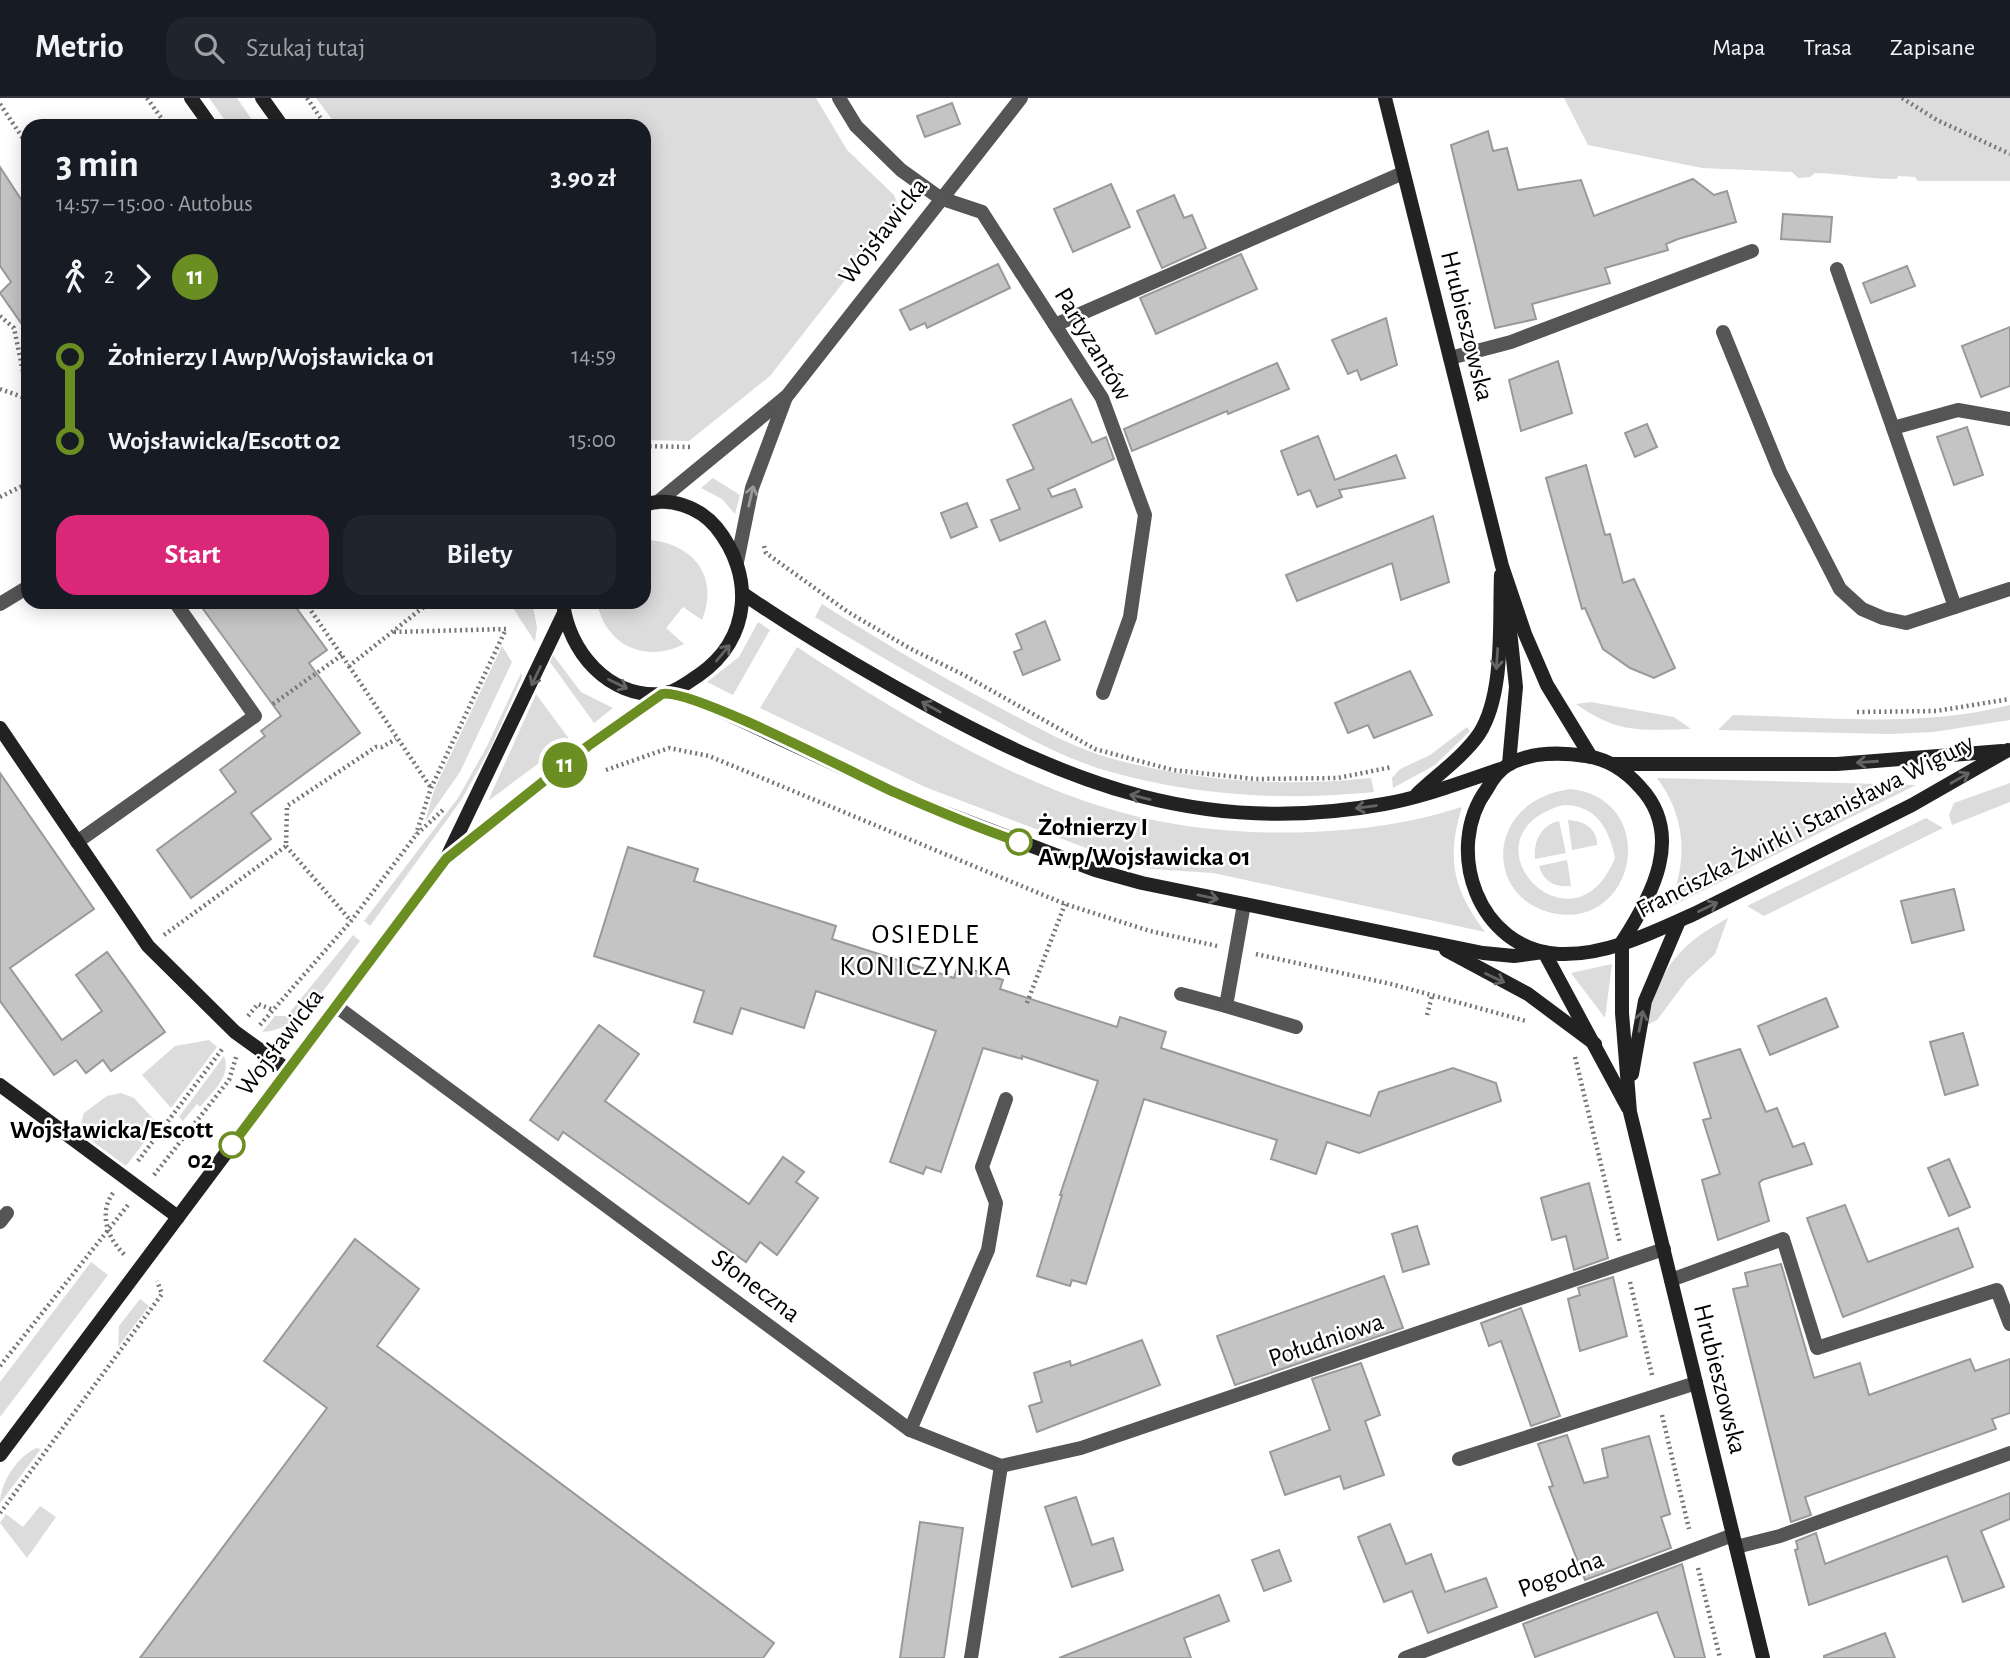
<!DOCTYPE html>
<html lang="pl">
<head>
<meta charset="utf-8">
<style>
	:root { --surface:#171b24; --page:#20242c; --text:#f1f3f6; --muted:#9ea1a6; --line:#363941; --accent:#db2777 }
	body { margin:0; font-family:"Alegreya Sans",sans-serif; background:var(--page); color:var(--text); height:100vh; display:flex; flex-direction:column; font-size:26px; white-space:nowrap }
	* { box-sizing:border-box; margin:0 }
	p { font-size:23px; color:var(--muted) }
	.icon { flex:none; width:38px; height:38px; fill:none; stroke:currentColor; stroke-width:2; stroke-linecap:round; stroke-linejoin:round }
	.map { position:relative; flex:1; overflow:hidden }
	.drawer { position:absolute; left:21px; top:21px; width:630px; height:490px; display:flex; flex-direction:column; background:var(--surface); border-radius:21px; box-shadow:0 4px 18px #0003 }
	.drawer>* { flex:none }
	.badge { padding:0 14px; border-radius:23px; font-size:24px; line-height:46px }
	.map>.badge { position:absolute; translate:-50% -50%; box-shadow:0 0 0 4px #fff }
	.legs { display:flex; align-items:center; gap:10px; height:77px; padding:0 35px; font-size:23px }
	.legs p { margin-inline-start:auto }
	.head { display:flex; align-items:center; justify-content:space-between; height:119px; padding:0 35px }
	h1 { font-size:38px; font-weight:600; line-height:52px }
	.cta { display:flex; gap:14px; margin-top:auto; padding:14px 35px }
	.cta a { flex:1; height:80px; border-radius:21px; background:var(--accent); color:#fff; font-size:28px; font-weight:600; line-height:80px; text-align:center }
	.cta a+a { background:var(--page); color:var(--text) }
	ul { padding:0 35px; list-style:none }
	li { display:flex; align-items:center; gap:24px; height:84px; font-size:26px }
	li i { display:grid; place-items:center; width:10px; height:100%; margin:0 9px; background:currentColor }
	li i::after { content:''; width:18px; height:18px; margin:-9px; border:5px solid; border-radius:50%; background:var(--surface) }
	li p { margin-inline-start:auto }
	li:first-child i { background:linear-gradient(#0000 50%,currentColor 0) }
	li:last-child i { background:linear-gradient(currentColor 50%,#0000 0) }
	header { display:flex; align-items:center; gap:42px; box-sizing:border-box; height:98px; padding:0 35px; background:var(--surface); border-bottom:2px solid var(--line) }
	header strong { font-size:33px }
	nav { display:flex; gap:38px; margin-inline-start:auto; font-size:24px }
	.search { width:490px; height:63px; background:var(--page); display:flex; align-items:center; gap:18px; box-sizing:border-box; padding:0 24px; border-radius:21px; color:var(--muted); font-size:26px }
	.map>svg:first-child { display:block }
	.green { fill:#dcdcdc; fill-rule:evenodd }
	.building { fill:#c4c4c4; stroke:#999; stroke-width:2 }
	.lines { fill:none; stroke-linecap:round; stroke-linejoin:round }
	.path { stroke:#777; stroke-width:4.5; stroke-dasharray:2 3.5; stroke-linecap:butt }
	.lane { stroke:#555; stroke-width:14 }
	.street { stroke:#555; stroke-width:14 }
	.secondary { stroke:#222; stroke-width:14 }
	.oneway { stroke:#999 }
	.oneway2 { stroke:#646464 }
	.line-1-casing { stroke:#fff; stroke-width:16 }
	.line-1 { stroke:#6b8e23; stroke-width:10 }
	.stop-1-dot { fill:#fff; stroke:#6b8e23; stroke-width:3.5 }
	.labels { text-anchor:middle; dominant-baseline:central; stroke-width:5; stroke-linejoin:round; paint-order:stroke }
	.street-label { font-size:26px; fill:#000; stroke:#fff }
	.stop-label { font-size:26px; font-weight:bold; fill:#000; stroke:#fff; text-anchor:start }
	.neighbourhood-label { font-size:28px; letter-spacing:2px; fill:#000; stroke:#fff }
</style>
</head>
<body>
<header>
<strong>Metrio</strong>
<div class="search"><svg class="icon" aria-label="search" viewBox="0 0 24 24"><circle cx="10" cy="10" r="6"/><path d="M15 15l6 6"/></svg>Szukaj tutaj</div>
<nav><a>Mapa</a><a>Trasa</a><a>Zapisane</a></nav>
</header>
<div class="map">
<svg width="2010" height="1560" viewBox="0 0 2010 1560">
	<rect width="100%" height="100%" fill="#fff"/>
	<g class="green">
		<path d="M209 0H237L256 28H229Z"/>
		<path d="M316 0H816L847 52 894 97 900 112 770 278 689 343 644 342V28H337Z"/>
		<path d="M1564 0H2010V83H1918L1915 79 1898 78 1897 81C1868 81 1844 76 1815 75L1810 79 1798 80 1792 74 1702 70 1588 47Z"/>
		<path d="M713 380 740 397 735 416 722 401 701 390Z"/>
		<path d="M648 442C693 445 720 479 702 522L683 509 666 530 684 546C645 566 605 547 597 504H644V443Z"/>
		<path d="M509 504H532L537 529 535 544Z"/>
		<path d="M822 506C882 544 943 580 1006 613 1040 631 1076 651 1113 661 1198 684 1284 689 1371 680L1374 694C1285 703 1197 698 1111 674 1071 663 1031 642 995 622 934 590 874 555 815 519Z"/>
		<path d="M758 524 770 532 733 597 707 584 739 559Z"/>
		<path d="M502 548 512 564 460 674 425 724 434 692Z"/>
		<path d="M797 549C902 618 1033 699 1158 723 1208 733 1260 736 1311 734 1362 732 1412 725 1462 709 1446 761 1453 791 1485 834L1213 775 1151 771 1123 764 925 689 760 610Z"/>
		<path d="M553 557 581 594 613 610 594 625 550 564Z"/>
		<path d="M521 575 522 579 491 649 462 701 370 828 364 823 458 700 487 648Z"/>
		<path d="M536 596 570 642 488 703Z"/>
		<path d="M1591 604 1674 619 1691 631C1641 632 1618 636 1576 606Z"/>
		<path d="M2010 607V622L1934 634 1890 636 1718 632 1733 617C1824 619 1921 630 2010 607Z"/>
		<path d="M1467 629 1470 633 1435 667 1393 690 1392 680 1400 671 1430 657Z"/>
		<path d="M1657 680 1916 687 1668 810C1688 765 1687 720 1657 680Z"/>
		<path d="M2010 685V704L1952 727 1949 717 1954 705Z"/>
		<path d="M1571 691C1660 702 1637 828 1557 816 1483 804 1483 702 1571 691ZM1563 707C1596 707 1609 730 1615 760 1572 865 1455 738 1563 707Z"/>
		<path d="M1926 720 1943 730 1764 818 1747 808Z"/>
		<path d="M1568 722C1584 723 1597 730 1597 747L1572 752Z"/>
		<path d="M1559 723 1566 755 1535 761C1533 744 1541 727 1559 723Z"/>
		<path d="M1567 762 1571 788C1555 790 1543 783 1539 768Z"/>
		<path d="M1728 820 1715 856 1687 882 1657 922 1647 927C1658 872 1679 846 1728 820Z"/>
		<path d="M353 837 360 843C336 873 304 933 262 934L275 918H286L290 914Z"/>
		<path d="M1612 866 1605 920 1571 875Z"/>
		<path d="M209 942 217 949 171 1010 142 977 175 948Z"/>
		<path d="M224 958C232 978 212 994 200 1009L197 1006 183 1023 179 1019Z"/>
		<path d="M121 995 134 1000 158 1026 126 1068 92 1043 81 1025 84 1015 107 998Z"/>
		<path d="M91 1164 108 1177 0 1319V1284Z"/>
		<path d="M140 1201 149 1208 118 1249 119 1228Z"/>
		<path d="M36 1350 41 1351 0 1405C0 1385 17 1359 36 1350Z"/>
		<path d="M40 1408 56 1419 27 1460 0 1425 6 1416 23 1429Z"/>
	</g>
	<g class="building">
		<path d="M952 5 960 26 925 39 917 18Z"/>
		<path d="M1488 33 1493 53 1507 50 1518 92 1581 82 1594 118 1693 81 1714 97 1727 93 1736 124 1678 141 1666 146 1668 152 1605 170 1610 185 1532 206 1536 221 1495 230 1451 47Z"/>
		<path d="M0 69 28 112V235L0 195 11 184 0 168Z"/>
		<path d="M1111 86 1130 129 1073 154 1054 111Z"/>
		<path d="M1174 97 1184 120 1192 117 1206 150 1162 170 1137 113Z"/>
		<path d="M1783 116 1832 119 1830 144 1781 141Z"/>
		<path d="M1241 156 1257 191 1156 236 1140 200Z"/>
		<path d="M998 166 1010 190 927 230 925 225 910 232 900 212Z"/>
		<path d="M1907 168 1915 188 1871 205 1863 185Z"/>
		<path d="M1386 220 1397 267 1361 282 1357 272 1348 276 1332 242Z"/>
		<path d="M2010 229V288L1981 299 1962 248Z"/>
		<path d="M1558 263 1572 315 1521 333 1509 282Z"/>
		<path d="M1277 265 1289 291 1228 316 1227 313 1132 353 1124 331Z"/>
		<path d="M1071 301 1092 345 1106 339 1114 361 1048 391 1052 399 1075 391 1082 409 1000 443 991 422 1020 411 1007 382 1034 371 1013 327Z"/>
		<path d="M1647 326 1657 349 1635 359 1625 335Z"/>
		<path d="M1967 329 1983 377 1954 387 1937 339Z"/>
		<path d="M1318 338 1335 382 1396 357 1405 380 1339 392 1342 399 1317 409 1310 392 1298 397 1281 353Z"/>
		<path d="M1586 367 1605 437 1610 436 1623 485 1634 481 1675 570 1654 580 1630 570 1603 551 1585 510 1582 511 1546 380Z"/>
		<path d="M967 405 977 429 951 440 941 415Z"/>
		<path d="M1433 418 1449 484 1401 502 1392 465 1297 503 1286 477Z"/>
		<path d="M198 504H292L327 552 309 565 360 635 251 715 271 741 191 800 157 752 236 694 220 672 265 638 261 633 281 618Z"/>
		<path d="M1045 523 1060 562 1023 577 1014 554 1022 551 1016 536Z"/>
		<path d="M1410 573 1432 617 1374 640 1368 627 1348 635 1335 605Z"/>
		<path d="M0 675 94 811 10 870 62 942 102 913 76 877 107 854 165 934 111 973 103 962 86 975 76 962 54 977 0 903Z"/>
		<path d="M628 749 698 771 694 783 836 828 832 841 954 880 958 867 1003 882 1000 891 1117 929 1120 919 1166 934 1161 950 1370 1018 1379 994 1453 970 1496 985 1501 1003 1359 1055 1327 1044 1316 1076 1271 1061 1277 1042 1144 1001 1086 1186 1072 1182 1070 1188 1037 1178 1062 1097H1060L1098 983 1022 958V961L983 950 941 1074 926 1069 923 1076 890 1064 936 933 816 893 804 930 741 910 732 936 694 924 704 893 594 858Z"/>
		<path d="M1954 791 1964 832 1912 845 1901 803Z"/>
		<path d="M1826 900 1838 929 1770 957 1758 928Z"/>
		<path d="M599 927 639 956 605 1003 749 1106 783 1059 804 1074 796 1084 818 1100 777 1157 760 1144 746 1164 563 1034 558 1042 530 1022Z"/>
		<path d="M1963 935 1978 987 1945 997 1930 944Z"/>
		<path d="M1740 951 1766 1014 1777 1010 1793 1049 1804 1045 1812 1066 1762 1082 1759 1085 1769 1123 1718 1142 1702 1082 1720 1076 1703 1022 1711 1020 1694 965Z"/>
		<path d="M1949 1061 1970 1109 1949 1118 1928 1070Z"/>
		<path d="M1589 1085 1608 1160 1574 1172 1566 1138 1552 1142 1541 1100Z"/>
		<path d="M1845 1107 1868 1164 1958 1130 1973 1169 1843 1219 1807 1120Z"/>
		<path d="M1417 1128 1429 1166 1403 1174 1392 1136Z"/>
		<path d="M355 1141 419 1191 377 1248 774 1545 763 1560H140L327 1310 264 1263Z"/>
		<path d="M1781 1166 1814 1280 1860 1265 1869 1297 1970 1261 1975 1273 2010 1261V1315L1992 1321 1996 1331 1805 1399 1811 1417 1791 1424 1733 1191 1748 1188 1745 1175Z"/>
		<path d="M1384 1178 1403 1230 1235 1287 1217 1238Z"/>
		<path d="M1613 1179 1627 1238 1580 1253 1568 1201 1580 1197 1578 1190Z"/>
		<path d="M1521 1210 1560 1318 1531 1328 1501 1243 1489 1248 1481 1225Z"/>
		<path d="M1142 1242 1160 1287 1037 1334 1029 1308 1042 1304 1034 1275 1070 1263 1071 1268Z"/>
		<path d="M1361 1265 1380 1317 1365 1323 1384 1377 1344 1391 1340 1378 1285 1397 1270 1354 1330 1332 1312 1281Z"/>
		<path d="M1567 1337 1584 1385 1608 1379 1602 1351 1649 1338 1670 1416 1661 1419 1671 1450 1585 1482 1549 1389 1553 1388 1538 1346Z"/>
		<path d="M2010 1395V1421L1981 1433 2004 1489 1963 1504 1947 1458 1809 1507 1795 1452 1798 1451 1796 1443 1816 1435 1825 1466Z"/>
		<path d="M1076 1399 1092 1447 1113 1440 1123 1472 1072 1489 1045 1409Z"/>
		<path d="M920 1424 963 1430 944 1560H900Z"/>
		<path d="M1390 1426 1406 1466 1431 1456 1445 1494 1486 1480 1497 1509 1428 1535 1412 1493 1384 1504 1358 1439Z"/>
		<path d="M1279 1452 1291 1483 1264 1493 1252 1462Z"/>
		<path d="M1682 1466 1705 1560H1675L1657 1514 1535 1559 1523 1526Z"/>
		<path d="M1219 1497 1229 1523 1184 1540 1191 1560H1059Z"/>
		<path d="M1885 1535 1895 1560H1824V1558Z"/>
	</g>
	<g class="lines">
		<g class="path">
			<path d="M147 0 167 28"/>
			<path d="M307 0 326 28"/>
			<path d="M1902 0 1937 22 2010 56"/>
			<path d="M0 6 28 48"/>
			<path d="M0 218 14 230 28 298"/>
			<path d="M22 232 28 228"/>
			<path d="M0 291 28 301"/>
			<path d="M644 348 690 349"/>
			<path d="M0 399 28 385"/>
			<path d="M764 448 766 455 848 514 911 551 964 577 1095 651 1173 672 1255 681 1338 680 1392 669"/>
			<path d="M305 504 349 568 430 504"/>
			<path d="M394 534 506 531 431 690 416 736"/>
			<path d="M349 568 431 690"/>
			<path d="M273 606 342 557"/>
			<path d="M1857 614 1936 613 2010 601"/>
			<path d="M606 672 669 650 709 658 1065 806 1150 833 1217 848"/>
			<path d="M286 748 351 823"/>
			<path d="M164 837 286 748 287 708 376 649H382L396 641"/>
			<path d="M1256 856 1391 886 1526 923"/>
			<path d="M1027 905 1065 806"/>
			<path d="M1427 917 1432 898"/>
			<path d="M248 918 258 906 271 911"/>
			<path d="M260 927 351 823 416 737 445 710"/>
			<path d="M1575 959 1620 1145"/>
			<path d="M138 1063 223 950"/>
			<path d="M154 1077 229 982 236 959"/>
			<path d="M113 1095C98 1116 108 1142 126 1158"/>
			<path d="M1630 1184 1652 1277"/>
			<path d="M0 1268 128 1107"/>
			<path d="M1662 1317 1689 1431"/>
			<path d="M0 1415 162 1196 157 1183"/>
			<path d="M1698 1470 1720 1560"/>
		</g>
		<g class="lane">
			<path d="M1837 171 1893 330 1958 312 2010 321"/>
			<path d="M1723 234 1780 374 1840 491 1862 511 1883 520 1906 525 2010 491"/>
			<path d="M1450 260 1511 244 1752 153"/>
			<path d="M1893 330 1955 509"/>
			<path d="M1181 896 1226 908 1244 806"/>
			<path d="M1226 908 1296 929"/>
			<path d="M0 1124 7 1115"/>
			<path d="M1671 1182 1783 1141 1817 1250 1997 1192 2010 1226"/>
			<path d="M910 1332 988 1152 996 1105 982 1069 1006 1001"/>
			<path d="M1736 1449 1780 1438 2010 1355"/>
		</g>
		<g class="street">
			<path d="M839 0 856 28 901 72 940 100 982 114 1102 300 1145 417 1130 519 1103 595"/>
			<path d="M1055 227 1403 75"/>
			<path d="M659 403 787 298 1021 0"/>
			<path d="M737 464 752 390 786 299"/>
			<path d="M0 506 28 489"/>
			<path d="M77 744 255 618 175 504"/>
			<path d="M337 909 910 1332 1001 1368 971 1560"/>
			<path d="M1459 1361 1696 1285"/>
			<path d="M1001 1368 1081 1350 1664 1151"/>
			<path d="M1405 1560 1733 1437"/>
		</g>
		<g class="secondary">
			<path d="M191 0 211 28"/>
			<path d="M262 0 282 28"/>
			<path d="M1385 0 1502 468 1525 536 1547 587 1591 659"/>
			<path d="M742 495C799 534 858 569 918 602 1072 687 1205 739 1384 706 1424 699 1462 684 1501 671"/>
			<path d="M563 504C568 553 608 600 662 596 675 595 688 584 699 577 751 541 755 477 716 429 699 409 669 398 644 407"/>
			<path d="M1507 504 1516 589 1509 666"/>
			<path d="M669 594 708 607 914 703 1095 772 1142 785 1483 855 1514 858 1543 854"/>
			<path d="M0 630 148 848 235 934 288 972"/>
			<path d="M1613 666H1837L2002 653"/>
			<path d="M1417 696C1437 677 1463 659 1479 636 1505 596 1499 523 1501 477"/>
			<path d="M448 757 564 515"/>
			<path d="M1622 844C1652 798 1685 737 1640 689 1625 672 1608 661 1586 658 1561 654 1530 654 1508 667 1499 672 1492 682 1487 691 1443 751 1478 852 1559 856 1606 858 1654 834 1696 815L1912 707 2008 652"/>
			<path d="M1622 844V915L1630 1014 1763 1560"/>
			<path d="M1446 852 1528 896 1595 946"/>
			<path d="M1544 854 1628 1010"/>
			<path d="M1632 976 1645 903 1679 823"/>
			<path d="M0 987 178 1119"/>
			<path d="M0 1357 446 761 588 648 662 596"/>
		</g>
	</g>
	<defs><path id="oneway-shaft" d="M-6 0H5M1.5-3L5.5 0L1.5 3" fill="none" stroke-width="1.6" stroke-linecap="round" stroke-linejoin="round" transform="scale(1.75)"/></defs>
	<use class="oneway" href="#oneway-shaft" transform="translate(751 398) rotate(-77)"/>
	<g class="oneway2">
		<use href="#oneway-shaft" transform="translate(723 555) rotate(-50)"/>
		<use href="#oneway-shaft" transform="translate(1497 561) rotate(94)"/>
		<use href="#oneway-shaft" transform="translate(536 578) rotate(115)"/>
		<use href="#oneway-shaft" transform="translate(618 586) rotate(26)"/>
		<use href="#oneway-shaft" transform="translate(931 609) rotate(-151)"/>
		<use href="#oneway-shaft" transform="translate(1867 664) rotate(176)"/>
		<use href="#oneway-shaft" transform="translate(1960 680) rotate(-30)"/>
		<use href="#oneway-shaft" transform="translate(1140 699) rotate(-166)"/>
		<use href="#oneway-shaft" transform="translate(1366 709) rotate(172)"/>
		<use href="#oneway-shaft" transform="translate(1208 799) rotate(12)"/>
		<use href="#oneway-shaft" transform="translate(1708 809) rotate(-26)"/>
		<use href="#oneway-shaft" transform="translate(1495 880) rotate(26)"/>
		<use href="#oneway-shaft" transform="translate(1641 923) rotate(-79)"/>
	</g>
	<g class="lines">
		<g class="line-1-casing">
			<path id="line-1" d="M232 1047 446 761 588 648 662 596C689 589 857 677 894 694 935 712 976 729 1019 744"/>
		</g>
		<use href="#line-1" class="line-1"/>
	</g>
	<g class="stop-1-dot">
		<circle cx="1019" cy="744" r="12"/>
		<circle cx="232" cy="1047" r="12"/>
	</g>
	<g class="labels">
		<g class="street-label">
			<text transform="translate(883 133) rotate(-52)">Wojsławicka</text>
			<text transform="translate(1467 228) rotate(76)">Hrubieszowska</text>
			<text transform="translate(1093 246) rotate(59)">Partyzantów</text>
			<text transform="translate(1805 728) rotate(-27)">Franciszka Żwirki i Stanisława Wigury</text>
			<text transform="translate(280 944) rotate(-53)">Wojsławicka</text>
			<text transform="translate(756 1188) rotate(37)">Słoneczna</text>
			<text transform="translate(1326 1242) rotate(-19)">Południowa</text>
			<text transform="translate(1720 1281) rotate(76)">Hrubieszowska</text>
			<text transform="translate(1561 1476) rotate(-21)">Pogodna</text>
		</g>
		<g class="stop-label">
			<text x="1038" y="729">Żołnierzy I<tspan x="1038" dy="30">Awp/Wojsławicka 01</tspan></text>
			<text x="213" y="1032" text-anchor="end">Wojsławicka/Escott<tspan x="213" dy="30">02</tspan></text>
		</g>
		<g class="neighbourhood-label">
			<text x="926" y="837">OSIEDLE<tspan x="926" dy="32">KONICZYNKA</tspan></text>
		</g>
	</g>
</svg>
<b class="badge" style="left:565px;top:667px;background:#6b8e23;color:#fff">11</b>
<section class="drawer">
<div class="head"><div><h1>3 min</h1><p>14:57 – 15:00 · Autobus</p></div><b>3.90 zł</b></div>
<div class="legs"><svg class="icon" aria-label="walk" viewBox="0 0 24 24"><circle cx="13" cy="4" r="2"/><path d="M13 8l-2 6 4 7M11 14l-3 7M7 12l3-4h3l4 4"/></svg>2<svg class="icon" aria-label="forward" viewBox="0 0 24 24"><path d="M9 5l7 7-7 7"/></svg><b class="badge" style="background:#6b8e23;color:#fff">11</b></div>
<ul>
<li><i style="color:#6b8e23"></i><b>Żołnierzy I Awp/Wojsławicka 01</b><p>14:59</p></li>
<li><i style="color:#6b8e23"></i><b>Wojsławicka/Escott 02</b><p>15:00</p></li>
</ul>
<div class="cta"><a>Start</a><a>Bilety</a></div>
</section>
</div>
</body>
</html>
